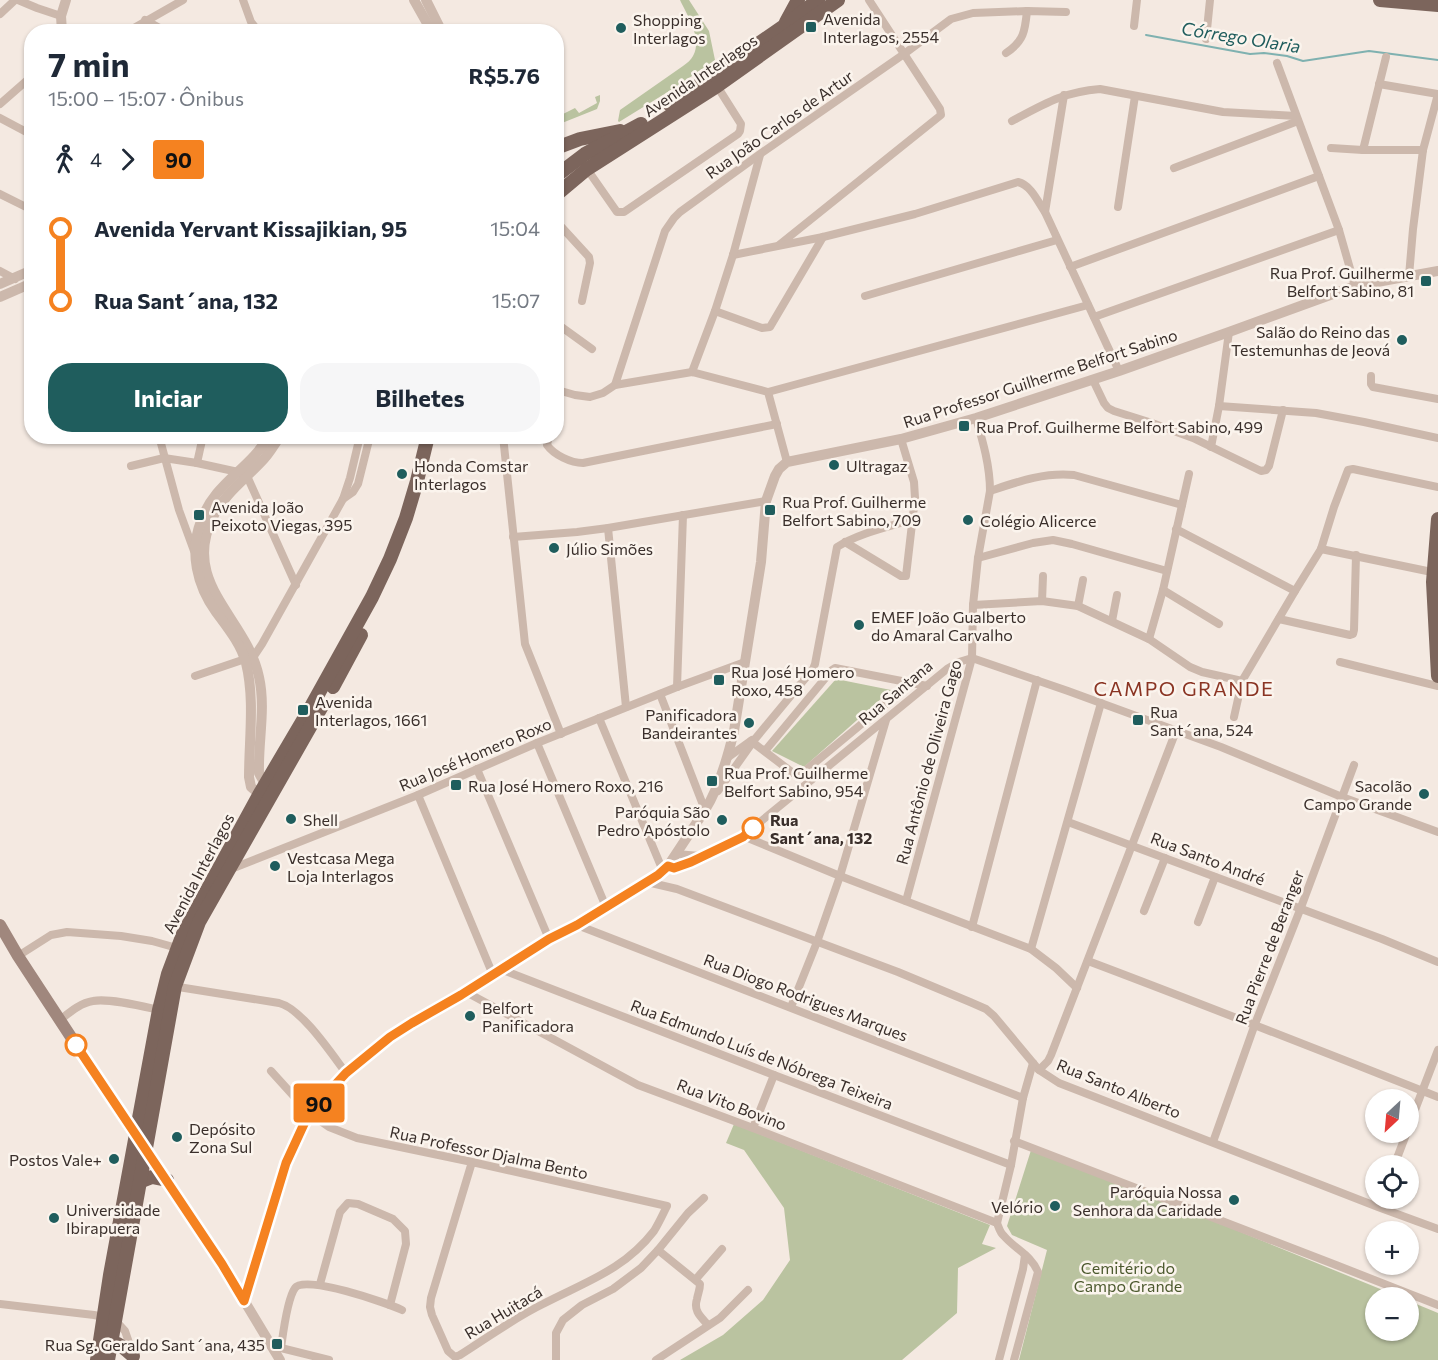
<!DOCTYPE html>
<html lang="pt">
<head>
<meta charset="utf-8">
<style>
	:root { --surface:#fff; --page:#f6f6f7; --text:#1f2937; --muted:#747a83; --accent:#1f5d5d }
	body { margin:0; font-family:Commissioner,sans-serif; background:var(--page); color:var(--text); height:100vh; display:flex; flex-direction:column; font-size:22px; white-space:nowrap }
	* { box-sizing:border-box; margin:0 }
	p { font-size:20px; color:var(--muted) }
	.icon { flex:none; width:33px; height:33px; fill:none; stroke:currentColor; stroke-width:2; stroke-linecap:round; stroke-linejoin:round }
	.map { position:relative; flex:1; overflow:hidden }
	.panel { position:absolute; left:24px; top:24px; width:540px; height:420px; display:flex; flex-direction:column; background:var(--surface); border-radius:24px; box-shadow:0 2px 4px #0004 }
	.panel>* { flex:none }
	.badge { padding:0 12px; border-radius:4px; font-size:21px; line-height:39px }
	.needle { width:39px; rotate:206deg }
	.controls { position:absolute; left:1365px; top:1089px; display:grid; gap:12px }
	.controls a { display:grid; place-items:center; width:54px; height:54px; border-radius:50%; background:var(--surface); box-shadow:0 2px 4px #0004; font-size:30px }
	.map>.badge { position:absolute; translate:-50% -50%; box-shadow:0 0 0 3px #fff }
	.legs { display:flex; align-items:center; gap:9px; height:66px; padding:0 24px; font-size:20px }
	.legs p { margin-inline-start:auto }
	.headline { display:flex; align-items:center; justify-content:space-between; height:102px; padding:0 24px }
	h1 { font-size:33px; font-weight:700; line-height:45px }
	.action { display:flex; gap:12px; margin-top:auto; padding:12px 24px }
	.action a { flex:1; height:69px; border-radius:24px; background:var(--accent); color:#fff; font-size:24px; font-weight:700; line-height:69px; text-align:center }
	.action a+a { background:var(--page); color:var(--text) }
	ul { padding:0 24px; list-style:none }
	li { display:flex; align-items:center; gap:21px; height:72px; font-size:22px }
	li i { display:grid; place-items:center; width:9px; height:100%; margin:0 8px; background:currentColor }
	li i::after { content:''; width:15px; height:15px; margin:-8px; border:4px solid; border-radius:50%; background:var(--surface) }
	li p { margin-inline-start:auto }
	li:first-child i { background:linear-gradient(#0000 50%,currentColor 0) }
	li:last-child i { background:linear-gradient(currentColor 50%,#0000 0) }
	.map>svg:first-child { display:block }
	.green { fill:#bac3a0 }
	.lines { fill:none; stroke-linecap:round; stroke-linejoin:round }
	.stream { stroke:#7fb1b0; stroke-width:2 }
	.minor { stroke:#ccb8ac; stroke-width:8 }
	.tertiary { stroke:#ccb8ac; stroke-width:10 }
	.secondary { stroke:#a0877d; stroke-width:12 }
	.primary { stroke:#7c655c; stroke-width:14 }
	.line-1-casing { stroke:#fff; stroke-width:14 }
	.line-1 { stroke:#f58220; stroke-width:9 }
	.poi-dot { fill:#1f5d5d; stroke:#fbf4ed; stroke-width:2 }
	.stop-1-dot { fill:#fff; stroke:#f58220; stroke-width:3 }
	.labels { text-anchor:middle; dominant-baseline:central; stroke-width:5; stroke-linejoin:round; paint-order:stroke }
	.poi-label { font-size:16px; fill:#3a2f2b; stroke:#fbf4ed; text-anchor:start }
	.street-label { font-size:16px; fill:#3a2f2b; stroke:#fbf4ed }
	.stop-label { font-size:16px; font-weight:bold; fill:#3a2f2b; stroke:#fbf4ed; text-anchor:start }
	.park-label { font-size:16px; fill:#4c592e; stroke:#fbf4ed }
	.water-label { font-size:18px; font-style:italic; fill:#1f5d5d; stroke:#fbf4ed }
	.quarter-label { font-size:20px; letter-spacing:1.5px; fill:#8a3423; stroke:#fbf4ed }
</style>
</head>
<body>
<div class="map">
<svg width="1438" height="1360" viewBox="0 0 1438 1360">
	<rect width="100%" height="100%" fill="#f4e9e1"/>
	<g class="green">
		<path d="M680 0H689L709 31 715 60 679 85 619 122 618 121 620 110 683 66C687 63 691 60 693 56 703 39 687 15 680 0Z"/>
		<path d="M600 95V101L597 109 557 125V117L575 108 579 113 597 103 595 97Z"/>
		<path d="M836 679 891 690 804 767 772 751Z"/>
		<path d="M734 1124 990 1225 982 1244 996 1248 958 1268 957 1313 902 1360H680L723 1335 763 1300 790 1260 784 1208 744 1150 726 1143Z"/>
		<path d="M1032 1147 1400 1297 1376 1298V1330H1408L1409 1301 1438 1313V1360H1019L1047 1250 1012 1235 1007 1226Z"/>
	</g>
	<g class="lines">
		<path class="stream" d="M1146 35 1250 54 1264 53 1287 56 1303 61 1369 51 1438 60"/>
		<g class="minor">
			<path d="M18 0 37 8 61 16"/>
			<path d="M243 0 251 22 259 32"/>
			<path d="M0 14 15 0"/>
			<path d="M145 20 167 32"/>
			<path d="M1134 26 1137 0"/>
			<path d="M127 32 183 0"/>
			<path d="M1206 39 1210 0"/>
			<path d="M1006 53C1024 41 1025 31 1027 11"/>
			<path d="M1277 63 1339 230 1355 286"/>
			<path d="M1379 84 1438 94"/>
			<path d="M1064 95 1045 212 1119 371"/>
			<path d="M0 104 32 76"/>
			<path d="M0 118 32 135"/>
			<path d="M1012 121C1044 104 1063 92 1100 89L1223 112 1296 116"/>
			<path d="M1331 148 1363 150H1423"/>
			<path d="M1363 150 1386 57"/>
			<path d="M1174 168 1298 121"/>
			<path d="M587 169 617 212H624L738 134 740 131 741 124 717 86"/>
			<path d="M0 194 32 210"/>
			<path d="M1118 207 1135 96"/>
			<path d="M556 221 589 257 590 263 582 301"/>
			<path d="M779 245 941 115 940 109 869 0"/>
			<path d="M733 255 823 237 915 214 1018 182C1031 185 1038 202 1045 212"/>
			<path d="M1070 267 1319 176"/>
			<path d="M0 271 15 279"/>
			<path d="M1409 276 1413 229 1423 150 1438 94"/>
			<path d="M865 296 1057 240"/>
			<path d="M715 311 762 328 770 327 823 237"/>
			<path d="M1094 317 1339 230"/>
			<path d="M556 323 592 349"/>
			<path d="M692 372 715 311 733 255 760 155"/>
			<path d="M1371 376V384L1373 387 1438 399"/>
			<path d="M1093 380 1104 403 1108 408 1114 411 1152 423 1193 438 1261 471 1266 470 1269 466 1283 410"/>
			<path d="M615 385 665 231 674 218 680 212 760 154 904 54 951 19 973 13 1027 11 1066 12"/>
			<path d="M556 388 561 391 575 395 590 397 603 393 615 385 692 372 768 392 787 462"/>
			<path d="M768 392 1088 305"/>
			<path d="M1219 406 1316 413 1364 422 1438 438"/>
			<path d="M556 409 561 391"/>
			<path d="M159 436 179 510 194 551"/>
			<path d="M503 436 525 644 561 734"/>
			<path d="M549 436 547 445C554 455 571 463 583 463L777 424"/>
			<path d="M1211 447 1219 406 1229 332"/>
			<path d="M197 463 203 436"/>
			<path d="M131 466 164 458 197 463 238 472 247 476 296 585"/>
			<path d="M990 491C1017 482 1044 472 1074 475L1182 505"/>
			<path d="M343 499 353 492 358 484 370 436"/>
			<path d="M608 528 626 707"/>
			<path d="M1176 529 1295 591"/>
			<path d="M513 537 577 532 608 528 766 501"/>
			<path d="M845 542 901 576H906L915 498 914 482 901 439"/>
			<path d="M1321 549 1427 571 1438 572"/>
			<path d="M978 558 1033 543 1053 540 1072 544 1167 571"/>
			<path d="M1163 590 1219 624"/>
			<path d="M1042 601 1043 576"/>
			<path d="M973 605 1042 601 1078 606 1149 639 1190 667 1202 672 1242 681"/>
			<path d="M1078 606 1083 580"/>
			<path d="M1279 619 1350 635 1353 634 1354 630 1356 555"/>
			<path d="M1112 621 1117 595"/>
			<path d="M1149 639 1163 590 1189 474"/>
			<path d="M1340 662 1438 686"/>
			<path d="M195 676 254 656 262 644 343 499 350 478 360 436"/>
			<path d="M677 687 683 515"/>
			<path d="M660 694 705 810"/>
			<path d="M1234 717 1242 681 1295 591 1321 549 1334 507 1348 470 1353 469 1438 487"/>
			<path d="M599 718 663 871"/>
			<path d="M751 741 793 773 800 775 911 683"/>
			<path d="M537 743 606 907"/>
			<path d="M765 751 832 670 835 668 927 686"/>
			<path d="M727 758 752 740"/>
			<path d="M477 769 549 939"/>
			<path d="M718 791 755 739 813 669 815 664 837 547C859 533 888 527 914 519"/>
			<path d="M418 795 493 975"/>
			<path d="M1068 822 1382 939 1438 962"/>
			<path d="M743 836 840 876 1031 949 1056 968 1077 988"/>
			<path d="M676 854 700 856"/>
			<path d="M668 866 674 868 691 863 743 836 947 669 959 662 972 658 1068 691 1221 747 1342 797 1438 832"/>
			<path d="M231 869 418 795 537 743 677 687 745 662"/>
			<path d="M647 882 677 889 898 972 970 1002 986 1009 994 1016 1039 1070 1059 1083 1378 1207 1438 1229"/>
			<path d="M906 901 972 658 973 605 978 558 990 491C990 466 983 442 976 418"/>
			<path d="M1144 911 1165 858"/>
			<path d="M1198 922 1215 877"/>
			<path d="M577 925 1023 1098"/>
			<path d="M972 927 1037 680"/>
			<path d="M1031 949 1101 703"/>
			<path d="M18 956 51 935 67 932 121 936 152 941 177 948"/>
			<path d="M1088 961C1205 1005 1321 1051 1438 1097"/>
			<path d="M503 970 774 1075 1011 1165"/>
			<path d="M172 986 279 1003C302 1009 331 1053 346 1073"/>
			<path d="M466 992 638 1085 753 1128 997 1223"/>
			<path d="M791 1007 817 942 840 876 886 720"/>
			<path d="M60 1020C69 1013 80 1003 93 1001 109 998 141 1006 159 1010"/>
			<path d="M1039 1070 1048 1061 1051 1055 1176 731"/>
			<path d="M271 1071 309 1113 329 1127 357 1138 472 1162 667 1206C663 1214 659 1223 654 1231 624 1270 585 1282 543 1304 514 1318 487 1338 460 1355L455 1357 448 1351 432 1315 430 1307 431 1298 472 1162"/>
			<path d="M753 1128 774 1075"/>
			<path d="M1408 1128 1438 1050"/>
			<path d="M1014 1141 1336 1265 1438 1305"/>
			<path d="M1213 1142 1255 1024 1300 910 1354 765"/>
			<path d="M1394 1166 1407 1132"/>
			<path d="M658 1250 700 1284C700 1290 698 1293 697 1299 693 1311 701 1317 708 1325"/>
			<path d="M696 1279 722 1249"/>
			<path d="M320 1284 340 1212 348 1203 358 1204 393 1219 405 1231 406 1244 390 1305"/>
			<path d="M0 1304 94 1315 114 1319 125 1331 133 1354"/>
			<path d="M277 1348H281L329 1360"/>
			<path d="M281 1348C283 1334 287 1299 295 1288 304 1274 387 1303 402 1310"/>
			<path d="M556 1360V1333L563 1320 582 1305 613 1289 641 1268 658 1250 688 1213 704 1198"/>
			<path d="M656 1360 720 1318 748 1290"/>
			<path d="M999 1360 1023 1269 1025 1255"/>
			<path d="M1014 1360 1038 1272C1031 1255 1015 1249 1004 1236 1000 1233 999 1228 997 1223L1011 1165 1023 1098 1033 1063"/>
		</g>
		<g class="tertiary">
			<path d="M414 0 432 32"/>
			<path d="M426 0 442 32"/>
			<path d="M62 32 61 16 66 0"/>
			<path d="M0 284 32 270"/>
			<path d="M0 297 32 283"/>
			<path d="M270 787 265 784 259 773C258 741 266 708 259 677 247 618 180 584 213 517 224 494 247 478 264 459 270 452 275 444 280 436"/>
			<path d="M264 798 251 787 249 777C249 740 255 699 246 663 241 644 227 627 216 612 197 586 189 552 201 521 215 482 249 470 269 436"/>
			<path d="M145 1150 167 1180 222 1264 280 1360"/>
			<path d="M244 1301 286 1163 309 1113 346 1073 390 1037 412 1023 461 995 549 939 577 925 658 875 668 866 705 810C719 788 728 756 734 731L761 562 766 501 775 476 779 469 787 462 901 439 976 418 1119 371 1229 332 1355 286 1438 271"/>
		</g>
		<path class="secondary" d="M0 925 18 956 139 1141"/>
		<g class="primary">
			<path d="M1380 0 1438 5"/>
			<path d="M786 22 798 0"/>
			<path d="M670 105 784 26 818 0"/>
			<path d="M556 148 580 139 620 131"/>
			<path d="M556 176 585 154 641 124"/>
			<path d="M556 195 587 169 717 86 838 0"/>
			<path d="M1438 519 1433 582 1438 676"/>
			<path d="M333 687 361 635"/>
			<path d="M139 1182 152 1177 167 1180"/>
			<path d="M102 1343C116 1339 123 1347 133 1356"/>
			<path d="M97 1360 110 1275 159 1010 168 974 183 934 259 795 312 705 372 597 390 559 406 518 417 481 428 436"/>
			<path d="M108 1360 175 986 199 922 322 706"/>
		</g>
	</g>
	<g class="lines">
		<g class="line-1-casing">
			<path id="line-1" d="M76 1045 222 1264 244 1301 286 1163 309 1113 346 1073 390 1037 412 1023 461 995 549 939 577 925 658 875 668 866 674 868 691 862 743 837 753 828"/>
		</g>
		<use href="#line-1" class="line-1"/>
	</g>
	<g class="poi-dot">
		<rect x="805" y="21" width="12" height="12" rx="3"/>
		<circle cx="621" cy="28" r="6"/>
		<rect x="1420" y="275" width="12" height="12" rx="3"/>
		<circle cx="1402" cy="340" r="6"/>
		<rect x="958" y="420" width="12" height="12" rx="3"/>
		<circle cx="834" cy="465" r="6"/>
		<circle cx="402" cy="474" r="6"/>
		<rect x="764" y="504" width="12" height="12" rx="3"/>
		<rect x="193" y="509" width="12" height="12" rx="3"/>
		<circle cx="968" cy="520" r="6"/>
		<circle cx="554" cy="548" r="6"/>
		<circle cx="859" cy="625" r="6"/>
		<rect x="713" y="674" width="12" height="12" rx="3"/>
		<rect x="297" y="704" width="12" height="12" rx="3"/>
		<rect x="1132" y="714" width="12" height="12" rx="3"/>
		<circle cx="749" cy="723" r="6"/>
		<rect x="706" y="775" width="12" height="12" rx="3"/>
		<rect x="450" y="779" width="12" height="12" rx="3"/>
		<circle cx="1424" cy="794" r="6"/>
		<circle cx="291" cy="819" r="6"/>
		<circle cx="722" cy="820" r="6"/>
		<circle cx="275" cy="866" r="6"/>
		<circle cx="470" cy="1016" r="6"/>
		<circle cx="177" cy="1137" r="6"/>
		<circle cx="114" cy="1159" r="6"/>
		<circle cx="1234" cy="1200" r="6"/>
		<circle cx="1055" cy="1206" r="6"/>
		<circle cx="54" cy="1218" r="6"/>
		<rect x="271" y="1338" width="12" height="12" rx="3"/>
	</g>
	<g class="stop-1-dot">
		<circle cx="753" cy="828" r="10"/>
		<circle cx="76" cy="1045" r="10"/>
	</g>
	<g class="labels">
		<g class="poi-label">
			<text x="823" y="18">Avenida<tspan x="823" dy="18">Interlagos, 2554</tspan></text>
			<text x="633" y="19">Shopping<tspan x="633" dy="18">Interlagos</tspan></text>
			<text x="1414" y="272" text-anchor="end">Rua Prof. Guilherme<tspan x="1414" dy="18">Belfort Sabino, 81</tspan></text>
			<text x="1390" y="331" text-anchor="end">Salão do Reino das<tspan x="1390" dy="18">Testemunhas de Jeová</tspan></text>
			<text x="976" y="426">Rua Prof. Guilherme Belfort Sabino, 499</text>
			<text x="414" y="465">Honda Comstar<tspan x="414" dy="18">Interlagos</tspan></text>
			<text x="846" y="465">Ultragaz</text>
			<text x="782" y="501">Rua Prof. Guilherme<tspan x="782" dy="18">Belfort Sabino, 709</tspan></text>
			<text x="211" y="506">Avenida João<tspan x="211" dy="18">Peixoto Viegas, 395</tspan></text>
			<text x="980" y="520">Colégio Alicerce</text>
			<text x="566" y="548">Júlio Simões</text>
			<text x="871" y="616">EMEF João Gualberto<tspan x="871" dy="18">do Amaral Carvalho</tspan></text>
			<text x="731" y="671">Rua José Homero<tspan x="731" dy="18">Roxo, 458</tspan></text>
			<text x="315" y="701">Avenida<tspan x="315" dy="18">Interlagos, 1661</tspan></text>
			<text x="1150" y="711">Rua<tspan x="1150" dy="18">Sant´ana, 524</tspan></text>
			<text x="737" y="714" text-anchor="end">Panificadora<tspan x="737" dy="18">Bandeirantes</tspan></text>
			<text x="724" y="772">Rua Prof. Guilherme<tspan x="724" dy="18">Belfort Sabino, 954</tspan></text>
			<text x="468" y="785">Rua José Homero Roxo, 216</text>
			<text x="1412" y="785" text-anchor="end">Sacolão<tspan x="1412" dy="18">Campo Grande</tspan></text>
			<text x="710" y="811" text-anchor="end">Paróquia São<tspan x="710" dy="18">Pedro Apóstolo</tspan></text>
			<text x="303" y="819">Shell</text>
			<text x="287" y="857">Vestcasa Mega<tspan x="287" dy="18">Loja Interlagos</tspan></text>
			<text x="482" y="1007">Belfort<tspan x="482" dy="18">Panificadora</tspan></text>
			<text x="189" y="1128">Depósito<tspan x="189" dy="18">Zona Sul</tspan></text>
			<text x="102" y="1159" text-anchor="end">Postos Vale+</text>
			<text x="1222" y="1191" text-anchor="end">Paróquia Nossa<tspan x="1222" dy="18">Senhora da Caridade</tspan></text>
			<text x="1043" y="1206" text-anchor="end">Velório</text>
			<text x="66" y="1209">Universidade<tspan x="66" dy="18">Ibirapuera</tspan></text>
			<text x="265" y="1344" text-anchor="end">Rua Sg. Geraldo Sant´ana, 435</text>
		</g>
		<g class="street-label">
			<text transform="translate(700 75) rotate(-34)">Avenida Interlagos</text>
			<text transform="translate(779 124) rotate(-35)">Rua João Carlos de Artur</text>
			<text transform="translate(1040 378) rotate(-18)">Rua Professor Guilherme Belfort Sabino</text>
			<text transform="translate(895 692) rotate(-40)">Rua Santana</text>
			<text transform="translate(475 754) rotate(-23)">Rua José Homero Roxo</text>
			<text transform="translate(928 762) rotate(-75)">Rua Antônio de Oliveira Gago</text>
			<text transform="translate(1208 858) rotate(21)">Rua Santo André</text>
			<text transform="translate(198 873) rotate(-62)">Avenida Interlagos</text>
			<text transform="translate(1269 947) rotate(-69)">Rua Pierre de Beranger</text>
			<text transform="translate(806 997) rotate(21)">Rua Diogo Rodrigues Marques</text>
			<text transform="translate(762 1054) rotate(21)">Rua Edmundo Luís de Nóbrega Teixeira</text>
			<text transform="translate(1119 1088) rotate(22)">Rua Santo Alberto</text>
			<text transform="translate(732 1104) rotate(21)">Rua Vito Bovino</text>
			<text transform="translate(489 1152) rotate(12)">Rua Professor Djalma Bento</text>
			<text transform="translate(503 1312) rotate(-31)">Rua Huitacá</text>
		</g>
		<g class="stop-label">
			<text x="770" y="819">Rua<tspan x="770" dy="18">Sant´ana, 132</tspan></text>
		</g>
		<g class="park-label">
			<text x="1128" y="1267">Cemitério do<tspan x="1128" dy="18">Campo Grande</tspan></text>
		</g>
		<g class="water-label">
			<text transform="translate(1241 37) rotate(9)">Córrego Olaria</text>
		</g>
		<g class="quarter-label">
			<text x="1184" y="688">CAMPO GRANDE</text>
		</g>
	</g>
</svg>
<div class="controls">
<a><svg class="needle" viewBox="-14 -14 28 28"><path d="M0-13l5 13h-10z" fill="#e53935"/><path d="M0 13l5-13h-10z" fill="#747a83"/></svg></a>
<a><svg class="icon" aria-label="locate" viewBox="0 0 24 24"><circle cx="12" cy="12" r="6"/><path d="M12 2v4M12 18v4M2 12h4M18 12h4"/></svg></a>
<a>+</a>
<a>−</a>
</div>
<b class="badge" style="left:319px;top:1103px;background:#f58220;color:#111">90</b>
<section class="panel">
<div class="headline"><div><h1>7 min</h1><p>15:00 – 15:07 · Ônibus</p></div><b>R$5.76</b></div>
<div class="legs"><svg class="icon" aria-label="walk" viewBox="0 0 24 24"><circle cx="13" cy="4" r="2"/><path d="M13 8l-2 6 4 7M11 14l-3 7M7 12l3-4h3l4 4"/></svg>4<svg class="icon" aria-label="forward" viewBox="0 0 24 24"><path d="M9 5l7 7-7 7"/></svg><b class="badge" style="background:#f58220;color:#111">90</b></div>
<ul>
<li><i style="color:#f58220"></i><b>Avenida Yervant Kissajikian, 95</b><p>15:04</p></li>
<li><i style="color:#f58220"></i><b>Rua Sant´ana, 132</b><p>15:07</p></li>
</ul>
<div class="action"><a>Iniciar</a><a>Bilhetes</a></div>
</section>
</div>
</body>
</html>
